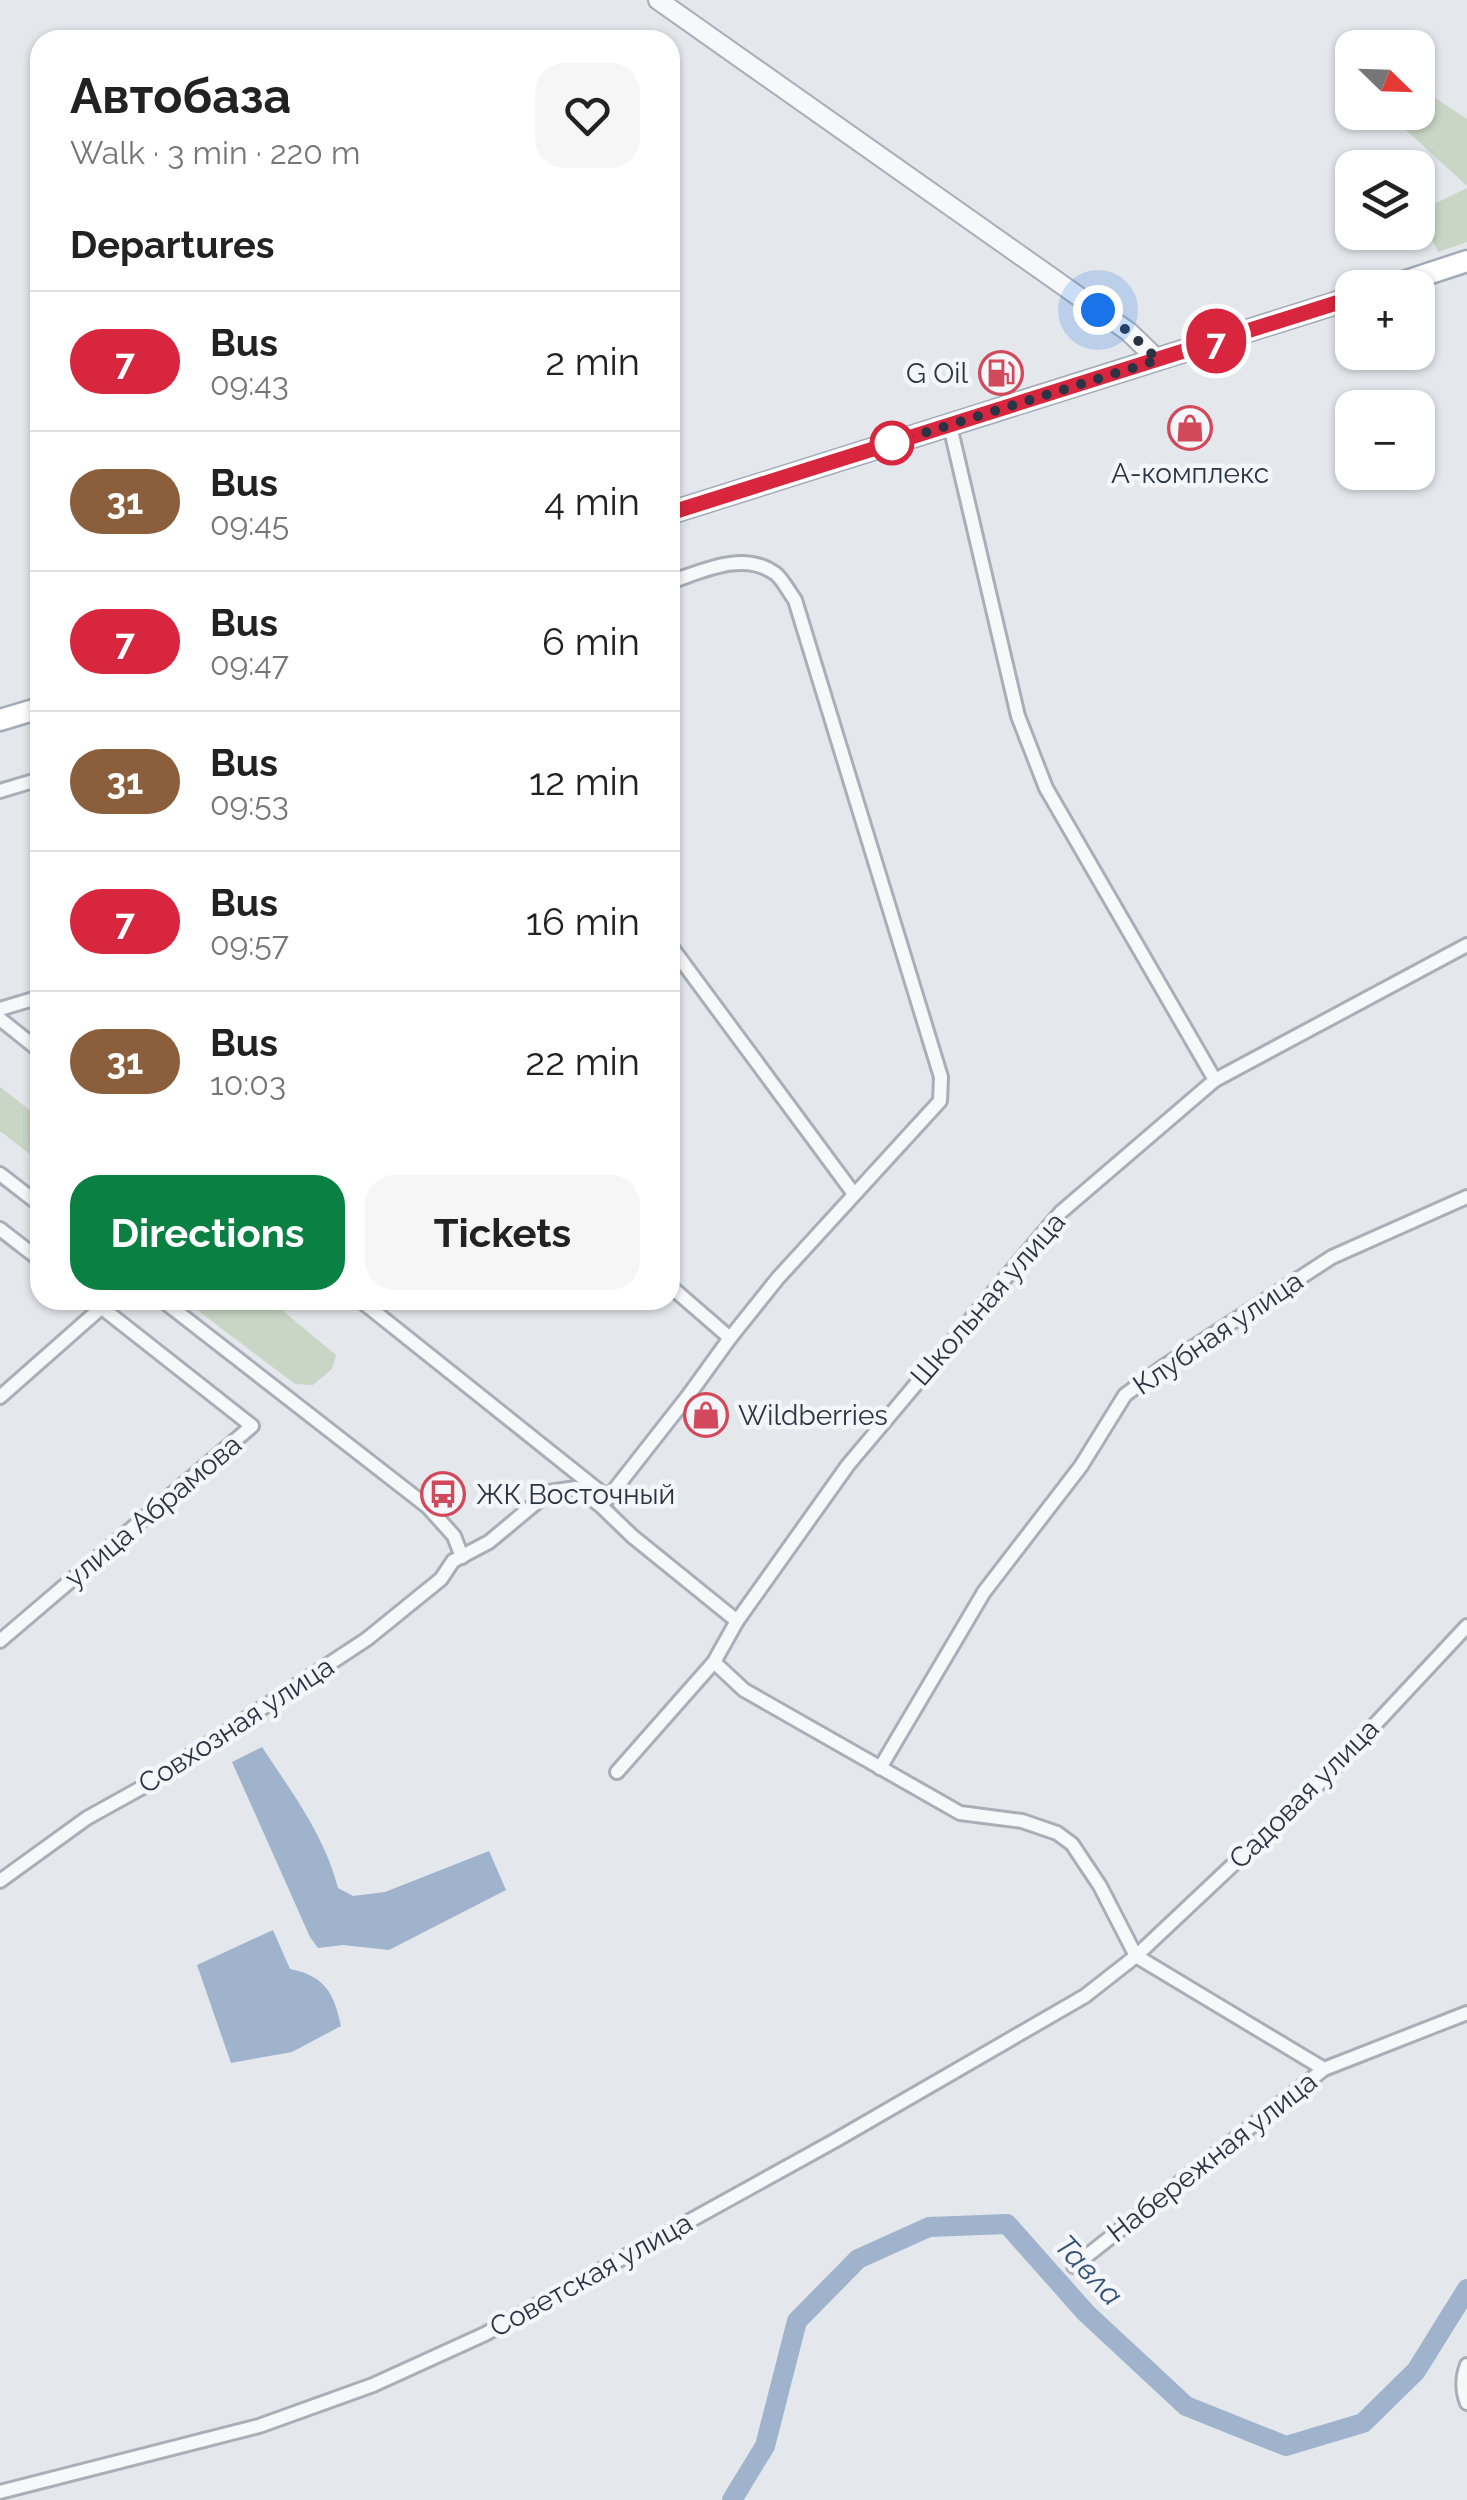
<!DOCTYPE html>
<html lang="en">
<head>
<meta charset="utf-8">
<style>
	:root { --surface:#fff; --page:#f6f6f6; --text:#222; --muted:#767676; --line:#e0e0e0; --accent:#0b8043 }
	body { margin:0; font-family:Raleway,sans-serif; background:var(--page); color:var(--text); height:100vh; display:flex; flex-direction:column; font-size:38px; white-space:nowrap }
	* { box-sizing:border-box; margin:0 }
	p { font-size:32px; color:var(--muted) }
	.icon { flex:none; width:55px; height:55px; fill:none; stroke:currentColor; stroke-width:2; stroke-linecap:round; stroke-linejoin:round }
	.map { position:relative; flex:1; overflow:hidden }
	.sheet { position:absolute; left:30px; top:30px; width:650px; height:1280px; display:flex; flex-direction:column; background:var(--surface); border-radius:30px; box-shadow:0 2px 8px #0004 }
	.sheet>* { flex:none }
	.badge { padding:0 20px; border-radius:32px; font-size:35px; line-height:65px }
	.needle { width:65px; rotate:113deg }
	.buttons { position:absolute; left:1335px; top:30px; display:grid; gap:20px }
	.buttons a { display:grid; place-items:center; width:100px; height:100px; border-radius:20px; background:var(--surface); box-shadow:0 2px 8px #0004; font-size:50px }
	.you { position:absolute; width:50px; height:50px; margin:-25px; border:8px solid #fff; border-radius:50%; background:#1a73e8; box-shadow:0 0 0 15px #1a73e833 }
	.map>.badge { position:absolute; translate:-50% -50%; box-shadow:0 0 0 5px #fff }
	h2 { padding:0 40px; font-size:38px; line-height:90px }
	.round { display:grid; place-items:center; flex:none; width:105px; height:105px; border-radius:30px; background:var(--page) }
	.headline { display:flex; align-items:center; justify-content:space-between; height:170px; padding:0 40px }
	h1 { font-size:48px; font-weight:700; line-height:75px }
	.button { display:flex; gap:20px; margin-top:auto; padding:20px 40px }
	.button a { flex:1; height:115px; border-radius:30px; background:var(--accent); color:#fff; font-size:40px; font-weight:700; line-height:115px; text-align:center }
	.button a+a { background:var(--page); color:var(--text) }
	ul { padding:0; list-style:none }
	li { display:flex; align-items:center; gap:30px; height:140px; padding:0 40px; border-top:2px solid var(--line) }
	li div { flex:1 }
	li b { display:block; font-size:38px }
	li em { font-style:normal }
	li .badge { min-width:110px; font-weight:700; text-align:center }
	.map>svg:first-child { display:block }
	.green { fill:#c9d6c5 }
	.water { fill:#9fb4cc }
	.lines { fill:none; stroke-linecap:round; stroke-linejoin:round }
	.river { stroke:#9fb4cc; stroke-width:20 }
	.minor-casing { stroke:#a9aeb7; stroke-width:18 }
	.tertiary-casing { stroke:#a9aeb7; stroke-width:22 }
	.primary-casing { stroke:#a3abb8; stroke-width:25 }
	.minor { stroke:#f7f8fa; stroke-width:12 }
	.tertiary { stroke:#f7f8fa; stroke-width:18 }
	.primary { stroke:#fff; stroke-width:20 }
	.line-casing { stroke:#fff; stroke-width:22 }
	.line { stroke:#d7263d; stroke-width:15 }
	.walk { stroke:#2b3445; stroke-width:10; stroke-dasharray:0 18 }
	.stop-dot { fill:#fff; stroke:#d7263d; stroke-width:5 }
	.labels { text-anchor:middle; dominant-baseline:central; stroke-width:9; stroke-linejoin:round; paint-order:stroke }
	.poi-label { font-size:28px; fill:#2b3445; stroke:#f4f6f9; text-anchor:start }
	.street-label { font-size:28px; fill:#2b3445; stroke:#f4f6f9 }
	.water-label { font-size:30px; font-style:italic; fill:#34527a; stroke:#f4f6f9 }
</style>
</head>
<body>
<div class="map">
<svg width="1467" height="2500" viewBox="0 0 1467 2500">
	<rect width="100%" height="100%" fill="#e4e7ec"/>
	<g class="green">
		<path d="M1434 97 1467 119V186L1406 130Z"/>
		<path d="M1467 188V242L1438 252 1418 212Z"/>
		<path d="M0 1087 40 1118V1162L0 1131Z"/>
		<path d="M184 1300H270L336 1355 332 1369 313 1385 295 1384Z"/>
	</g>
	<g class="water">
		<path d="M262 1747C291 1791 325 1836 338 1888L353 1896 385 1892 489 1851 506 1890 389 1950 343 1945 318 1948 310 1937 232 1762Z"/>
		<path d="M273 1930 290 1969C325 1976 334 1993 341 2026L292 2052 231 2063 197 1965Z"/>
	</g>
	<g class="lines">
		<path class="river" d="M732 2500 765 2446 797 2321 858 2259 929 2227 1007 2224 1086 2313 1186 2406 1286 2446 1363 2423 1416 2371 1467 2289"/>
		<g class="minor-casing">
			<g id="minor">
				<path d="M950 426 1018 716 1046 788 1215 1080"/>
				<path d="M0 791 40 779"/>
				<path d="M670 945 854 1194"/>
				<path d="M0 1009 40 997"/>
				<path d="M0 1019 40 1051"/>
				<path d="M0 1174 40 1205"/>
				<path d="M0 1229 40 1260"/>
				<path d="M670 1286 730 1338"/>
				<path d="M162 1300 428 1507 454 1536 462 1557"/>
				<path d="M360 1300 608 1498"/>
				<path d="M0 1397 110 1300"/>
				<path d="M608 1498 688 1396 730 1338 778 1278 940 1101 941 1077 795 600C789 592 783 580 776 574 744 550 703 571 670 582"/>
				<path d="M600 1505 632 1536 737 1621"/>
				<path d="M0 1641 252 1426 92 1300"/>
				<path d="M714 1662 744 1690 960 1813 1022 1821 1057 1833 1072 1844 1100 1886 1136 1956 1324 2069"/>
				<path d="M880 1768 984 1592 1081 1466 1125 1395 1163 1367 1332 1257 1467 1197"/>
				<path d="M617 1772 714 1662 737 1621 848 1465 1061 1212 1215 1080 1467 945"/>
				<path d="M0 1881 87 1818 141 1788 367 1639 441 1579 453 1561 489 1542 549 1492 576 1488 600 1505 608 1498"/>
				<path d="M1074 2266 1324 2069 1467 2013"/>
				<path d="M1467 2365C1462 2378 1462 2390 1467 2403"/>
				<path d="M0 2492 259 2426 373 2385 485 2334 836 2140 1085 1996 1136 1956 1325 1778 1467 1626"/>
			</g>
		</g>
		<g class="tertiary-casing">
			<path id="tertiary" d="M658 0 1129 332 1158 360"/>
		</g>
		<g class="primary-casing">
			<g id="primary">
				<path d="M1385 288 1467 261"/>
				<path d="M670 513 1352 298"/>
				<path d="M0 720 40 708"/>
			</g>
		</g>
		<use href="#minor" class="minor"/>
		<use href="#tertiary" class="tertiary"/>
		<use href="#primary" class="primary"/>
	</g>
	<g class="lines">
		<g class="line-casing">
			<path id="line" d="M670 513 1352 298"/>
		</g>
		<use href="#line" class="line"/>
		<path class="walk" d="M892 443 1158 360 1129 332 1098 310"/>
	</g>
	<defs>
		<g id="fuel-ring" transform="scale(2.25)"><circle r="9.5" fill="#f4f6f9" stroke="#d1495b" stroke-width="1.5"/><path d="M-5.5-6h7V0h2V4h1.3V-2.5L3-4.5l.8-.8L6-3V5H2.5V1h-1V6h-7ZM-4.2-4.7v3.2H.2V-4.7Z" fill="#d1495b"/></g>
		<g id="shop-ring" transform="scale(2.25)"><circle r="9.5" fill="#f4f6f9" stroke="#d1495b" stroke-width="1.5"/><path d="M-5-2.5h2.3a2.7 3.5 0 0 1 5.4 0H5L5.5 6h-11ZM-1.5-2.5h3a1.5 2.3 0 0 0-3 0Z" fill="#d1495b"/></g>
		<g id="bus-ring" transform="scale(2.25)"><circle r="9.5" fill="#f4f6f9" stroke="#d1495b" stroke-width="1.5"/><path d="M-5-6H5V4H4V6H2V4H-2V6H-4V4H-5ZM-3.5-4V0h7V-4ZM-3.5 1.2v1.5H-2V1.2ZM2 1.2v1.5H3.5V1.2Z" fill="#d1495b"/></g>
	</defs>
	<g fill-rule="evenodd">
		<use href="#fuel-ring" x="1001" y="373"/>
		<use href="#shop-ring" x="1190" y="428"/>
		<use href="#shop-ring" x="706" y="1415"/>
		<use href="#bus-ring" x="443" y="1494"/>
	</g>
	<circle class="stop-dot" cx="892" cy="443" r="20"/>
	<g class="labels">
		<g class="poi-label">
			<text x="968" y="373" text-anchor="end">G Oil</text>
			<text x="1190" y="473" text-anchor="middle">А-комплекс</text>
			<text x="738" y="1415">Wildberries</text>
			<text x="476" y="1494">ЖК Восточный</text>
		</g>
		<g class="street-label">
			<text transform="translate(988 1299) rotate(-49)">Школьная улица</text>
			<text transform="translate(1218 1333) rotate(-34)">Клубная улица</text>
			<text transform="translate(153 1511) rotate(-40)">улица Абрамова</text>
			<text transform="translate(236 1725) rotate(-33)">Совхозная улица</text>
			<text transform="translate(1304 1794) rotate(-45)">Садовая улица</text>
			<text transform="translate(1212 2157) rotate(-38)">Набережная улица</text>
			<text transform="translate(591 2275) rotate(-29)">Советская улица</text>
		</g>
		<g class="water-label">
			<text transform="translate(1089 2270) rotate(47)">Тавла</text>
		</g>
	</g>
</svg>
<div class="buttons">
<a><svg class="needle" viewBox="-14 -14 28 28"><path d="M0-13l5 13h-10z" fill="#e53935"/><path d="M0 13l5-13h-10z" fill="#767676"/></svg></a>
<a><svg class="icon" aria-label="layers" viewBox="0 0 24 24"><path d="M12 4l9 5-9 5-9-5zM3 14l9 5 9-5"/></svg></a>
<a>+</a>
<a>−</a>
</div>
<div class="you" style="left:1098px;top:310px"></div>
<b class="badge" style="left:1216px;top:341px;background:#d7263d;color:#fff">7</b>
<section class="sheet">
<div class="headline"><div><h1>Автобаза</h1><p>Walk · 3 min · 220 m</p></div><a class="round"><svg class="icon" aria-label="heart" viewBox="0 0 24 24"><path d="M12 20l-8-8c-3-5 5-10 8-4 3-6 11-1 8 4z"/></svg></a></div>
<h2>Departures</h2>
<ul>
<li><span class="badge" style="background:#d7263d;color:#fff">7</span><div><b>Bus</b><p>09:43</p></div><em>2 min</em></li>
<li><span class="badge" style="background:#8b5e3c;color:#fff">31</span><div><b>Bus</b><p>09:45</p></div><em>4 min</em></li>
<li><span class="badge" style="background:#d7263d;color:#fff">7</span><div><b>Bus</b><p>09:47</p></div><em>6 min</em></li>
<li><span class="badge" style="background:#8b5e3c;color:#fff">31</span><div><b>Bus</b><p>09:53</p></div><em>12 min</em></li>
<li><span class="badge" style="background:#d7263d;color:#fff">7</span><div><b>Bus</b><p>09:57</p></div><em>16 min</em></li>
<li><span class="badge" style="background:#8b5e3c;color:#fff">31</span><div><b>Bus</b><p>10:03</p></div><em>22 min</em></li>
</ul>
<div class="button"><a>Directions</a><a>Tickets</a></div>
</section>
</div>
</body>
</html>
